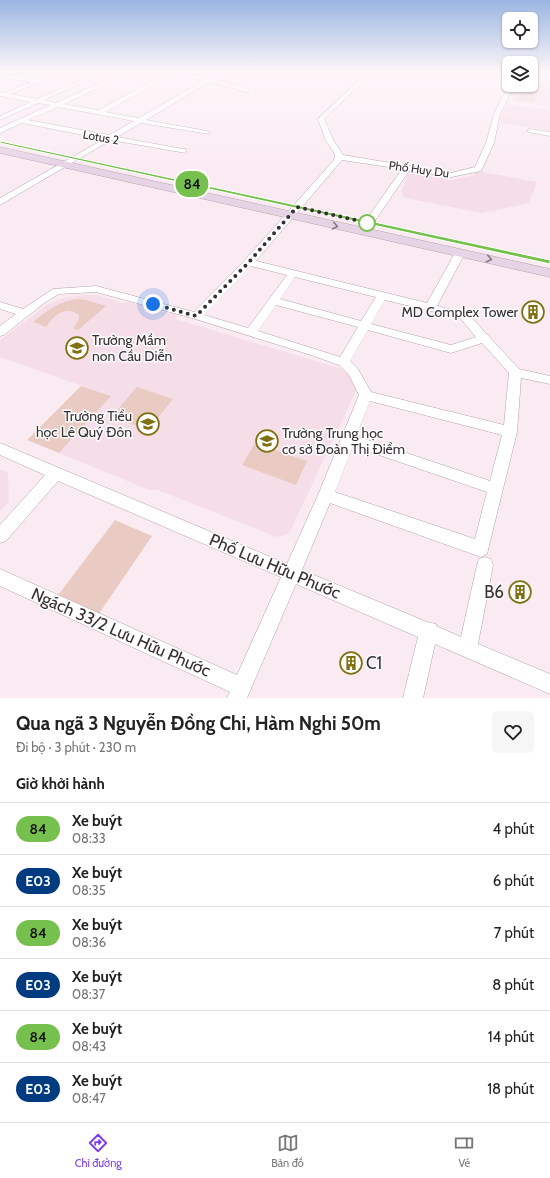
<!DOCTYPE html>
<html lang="vi">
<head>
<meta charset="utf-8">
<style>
	:root { --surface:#fff; --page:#f6f6f6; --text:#222; --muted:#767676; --line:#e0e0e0; --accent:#7c3aed }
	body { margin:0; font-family:Cabin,sans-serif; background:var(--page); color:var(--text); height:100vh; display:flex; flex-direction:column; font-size:15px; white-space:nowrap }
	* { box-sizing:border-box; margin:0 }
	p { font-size:13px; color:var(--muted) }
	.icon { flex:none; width:22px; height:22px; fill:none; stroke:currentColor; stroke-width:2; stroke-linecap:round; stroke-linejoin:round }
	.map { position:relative; height:698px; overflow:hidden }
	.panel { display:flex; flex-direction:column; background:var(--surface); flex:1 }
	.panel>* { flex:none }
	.badge { padding:0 8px; border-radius:13px; font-size:14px; line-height:26px }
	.controls { position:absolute; left:502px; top:12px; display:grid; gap:8px }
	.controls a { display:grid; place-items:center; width:36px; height:36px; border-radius:6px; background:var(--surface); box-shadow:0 1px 3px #0004; font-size:20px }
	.you { position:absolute; width:20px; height:20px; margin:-10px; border:3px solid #fff; border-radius:50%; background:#1a73e8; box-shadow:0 0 0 6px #1a73e833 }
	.map>.badge { position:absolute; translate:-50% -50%; box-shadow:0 0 0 2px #fff }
	h2 { padding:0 16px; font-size:15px; line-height:36px }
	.round { display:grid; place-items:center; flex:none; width:42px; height:42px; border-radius:6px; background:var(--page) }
	.headline { display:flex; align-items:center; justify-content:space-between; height:68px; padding:0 16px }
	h1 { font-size:19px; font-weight:800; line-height:30px }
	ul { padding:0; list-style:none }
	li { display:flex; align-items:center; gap:12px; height:52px; padding:0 16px; border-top:1px solid var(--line) }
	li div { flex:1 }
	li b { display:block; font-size:15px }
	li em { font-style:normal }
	li .badge { min-width:44px; font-weight:700; text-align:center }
	.tabs { display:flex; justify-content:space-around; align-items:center; height:56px; border-top:1px solid var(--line); background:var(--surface); font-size:11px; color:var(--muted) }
	.tabs a { display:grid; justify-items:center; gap:2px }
	.tabs .current { color:var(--accent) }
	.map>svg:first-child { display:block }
	.built { fill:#f5dee8 }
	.green { fill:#eacbc4 }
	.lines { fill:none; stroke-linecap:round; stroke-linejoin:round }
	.minor-casing { stroke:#b2a4aa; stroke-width:1 }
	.secondary-casing { stroke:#b2a4aa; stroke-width:1 }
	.minor { fill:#fff; fill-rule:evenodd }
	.secondary { fill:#e6d3e6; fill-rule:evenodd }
	.oneway { stroke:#857984 }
	.line { fill:#76c04d; stroke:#fff }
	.walk { stroke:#363033; stroke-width:4; stroke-dasharray:0 7.2 }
	.stop-dot { fill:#fff; stroke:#76c04d; stroke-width:2 }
	.labels { text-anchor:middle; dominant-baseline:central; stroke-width:3; stroke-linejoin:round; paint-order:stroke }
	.far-street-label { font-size:12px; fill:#363033; stroke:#fdfdfd }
	.poi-label { font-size:14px; fill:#363033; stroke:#fdfdfd; text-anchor:end }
	.near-street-label { font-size:17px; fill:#363033; stroke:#fdfdfd }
	.near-poi-label { font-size:17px; fill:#363033; stroke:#fdfdfd; text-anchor:end }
</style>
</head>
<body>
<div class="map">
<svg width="550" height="698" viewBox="0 0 550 698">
	<rect width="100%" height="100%" fill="#faebf2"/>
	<g class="built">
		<path d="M180 72H226L213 77 206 78Z"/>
		<path d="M531 72H550V106L514 101 512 99 518 85H531Z"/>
		<path d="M511 105 550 110V130L504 124 500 121 505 106Z"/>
		<path d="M477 171 537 182 529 203 482 213 405 198 401 192 408 174H415L451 180 474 175Z"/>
		<path d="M84 295H98L122 303 129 302 177 315 175 319 179 320 342 369 352 378 357 389 289 534 277 537 165 493 156 490H149L59 453 110 396 0 357V340L48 304 63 298Z"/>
		<path d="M0 469 8 473 9 501 0 511Z"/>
	</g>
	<g class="green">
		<path d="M522 90 539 92 534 102 518 100Z"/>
		<path d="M78 299 86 300 106 306 78 330 73 329 79 319V315C67 304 52 316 46 327L33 322C47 310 60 301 78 299Z"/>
		<path d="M81 386 111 396 59 453 27 440Z"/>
		<path d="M137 387 173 399 148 430 111 417Z"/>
		<path d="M255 443 307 461 296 485 242 465Z"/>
		<path d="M115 520 152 536 96 618 56 598Z"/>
	</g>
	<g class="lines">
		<g class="minor-casing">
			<g id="minor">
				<path d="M55 72H63L11 94 37 99 99 72H106L44 100 56 103 124 72H131L64 104 98 110 170 72C182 72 241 84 250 90L247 92 209 82 146 120 207 131 209 132V134L141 123 117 137 183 149H186V153L111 140 0 205V198L104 139 22 123 0 133V128L50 105 38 103 0 120V116L31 102 0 96V92L4 93 31 82 0 77V73L37 79ZM174 74 203 81 139 118 105 112ZM58 107 134 121 109 135 28 120Z"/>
				<path d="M367 72H373L324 119 334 141 343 155 451 173 475 167 486 143 494 114 509 84 514 85 500 114 494 143 482 169 481 171 451 177 409 171 372 225 369 226 364 223 402 169 342 160 256 261 427 303 455 253 460 250 463 251 465 253 437 306 468 314 519 369 550 376V384L521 378 517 432 487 554 481 557 330 503 302 570 427 622 436 624V626L461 637 477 565 479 559 485 557 491 559 493 565 478 644 550 674V694L435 644 423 698H403L418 637 296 584 247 698H227L230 692 0 586V569L237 675 281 577 58 481 6 541 0 543V525L45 475 0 455V443L287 564 318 495 359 395 349 375 339 365 308 354 192 318 96 292 59 294 44 303 4 335 0 336V326L16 314 0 309V302L23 309 53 289 96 286 194 312 245 260 334 160 335 154 326 141 318 119ZM251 266 287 275 248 328 204 315ZM295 277 376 297 361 321 280 299ZM385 300 460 318 476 337 451 345 371 324ZM276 305 358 327 340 357 258 331ZM368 330 451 353 482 343 509 373 504 425 371 392 358 369 350 361ZM370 401 502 435 490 481 356 436ZM353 446 487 492 475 539 335 492Z"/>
				<path d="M530 129 550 132V136L528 132V130Z"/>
			</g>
		</g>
		<g class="secondary-casing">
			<path id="secondary" d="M0 147 550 269V277L0 153Z"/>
		</g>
		<use href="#minor" class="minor"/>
		<use href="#secondary" class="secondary"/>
	</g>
	<defs><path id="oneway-chevron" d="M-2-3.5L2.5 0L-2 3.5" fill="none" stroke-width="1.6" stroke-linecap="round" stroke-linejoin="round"/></defs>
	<g class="oneway">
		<use href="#oneway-chevron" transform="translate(335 226) rotate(12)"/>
		<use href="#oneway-chevron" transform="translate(489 259) rotate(13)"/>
	</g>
	<linearGradient id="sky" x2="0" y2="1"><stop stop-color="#9ab5e2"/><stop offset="0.42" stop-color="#fdf6f9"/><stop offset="1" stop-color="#fdf6f9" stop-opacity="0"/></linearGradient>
	<rect width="550" height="170" fill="url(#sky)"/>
	<path class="line" d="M0 141 550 260V264L0 143Z"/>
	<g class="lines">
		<path class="walk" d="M153 304 196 316 249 262 297 207 369 223H367"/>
	</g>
	<defs>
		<g id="building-ring" transform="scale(1.15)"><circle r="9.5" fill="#fdfdfd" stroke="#7f7111" stroke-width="1.5"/><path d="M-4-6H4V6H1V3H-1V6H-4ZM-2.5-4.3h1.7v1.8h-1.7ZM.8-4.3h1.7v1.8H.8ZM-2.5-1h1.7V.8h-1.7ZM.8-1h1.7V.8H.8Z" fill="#7f7111"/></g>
		<g id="school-ring" transform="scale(1.15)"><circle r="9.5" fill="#fdfdfd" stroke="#7f7111" stroke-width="1.5"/><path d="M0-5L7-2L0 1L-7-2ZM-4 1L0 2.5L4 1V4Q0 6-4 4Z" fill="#7f7111"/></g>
	</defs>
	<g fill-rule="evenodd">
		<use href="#building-ring" x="533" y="312"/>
		<use href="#school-ring" x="77" y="348"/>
		<use href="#school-ring" x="148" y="424"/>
		<use href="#school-ring" x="267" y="441"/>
		<use href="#building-ring" x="520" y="592"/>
		<use href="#building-ring" x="351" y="663"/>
	</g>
	<circle class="stop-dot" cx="367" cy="223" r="8"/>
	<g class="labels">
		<g class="far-street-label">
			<text transform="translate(101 137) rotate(10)">Lotus 2</text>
			<text transform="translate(419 169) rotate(8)">Phố Huy Du</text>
		</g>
		<g class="poi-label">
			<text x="518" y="312">MD Complex Tower</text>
			<text x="92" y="340" text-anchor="start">Trường Mầm<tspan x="92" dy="16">non Cầu Diễn</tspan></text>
			<text x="132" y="416">Trường Tiểu<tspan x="132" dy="16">học Lê Quý Đôn</tspan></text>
			<text x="282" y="433" text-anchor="start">Trường Trung học<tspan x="282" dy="16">cơ sở Đoàn Thị Điểm</tspan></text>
		</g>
		<g class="near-street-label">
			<text transform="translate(275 566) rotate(23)">Phố Lưu Hữu Phước</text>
			<text transform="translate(121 632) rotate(24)">Ngách 33/2 Lưu Hữu Phước</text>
		</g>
		<g class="near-poi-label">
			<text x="504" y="592">B6</text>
			<text x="366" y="663" text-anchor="start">C1</text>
		</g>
	</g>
</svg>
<div class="controls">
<a><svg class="icon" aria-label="locate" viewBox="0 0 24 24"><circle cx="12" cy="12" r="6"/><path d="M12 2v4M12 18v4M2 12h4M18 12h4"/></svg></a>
<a><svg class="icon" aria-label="layers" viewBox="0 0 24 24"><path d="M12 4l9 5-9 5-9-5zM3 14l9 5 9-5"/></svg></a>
</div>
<div class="you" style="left:153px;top:304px"></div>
<b class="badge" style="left:192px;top:184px;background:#76c04d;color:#111">84</b>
</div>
<section class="panel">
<div class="headline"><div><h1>Qua ngã 3 Nguyễn Đồng Chi, Hàm Nghi 50m</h1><p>Đi bộ · 3 phút · 230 m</p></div><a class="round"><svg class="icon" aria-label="heart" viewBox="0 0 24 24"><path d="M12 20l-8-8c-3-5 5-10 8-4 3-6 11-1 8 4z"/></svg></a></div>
<h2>Giờ khởi hành</h2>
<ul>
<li><span class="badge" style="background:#76c04d;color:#111">84</span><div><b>Xe buýt</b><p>08:33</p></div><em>4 phút</em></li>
<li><span class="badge" style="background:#003b80;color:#fff">E03</span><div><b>Xe buýt</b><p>08:35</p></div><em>6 phút</em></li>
<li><span class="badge" style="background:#76c04d;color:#111">84</span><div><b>Xe buýt</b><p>08:36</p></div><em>7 phút</em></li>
<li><span class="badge" style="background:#003b80;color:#fff">E03</span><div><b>Xe buýt</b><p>08:37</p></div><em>8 phút</em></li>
<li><span class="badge" style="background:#76c04d;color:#111">84</span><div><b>Xe buýt</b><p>08:43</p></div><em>14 phút</em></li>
<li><span class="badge" style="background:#003b80;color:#fff">E03</span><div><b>Xe buýt</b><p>08:47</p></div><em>18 phút</em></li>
</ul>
</section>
<nav class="tabs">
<a class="current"><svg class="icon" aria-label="directions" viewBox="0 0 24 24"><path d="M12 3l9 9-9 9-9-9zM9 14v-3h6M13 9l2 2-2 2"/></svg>Chỉ đường</a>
<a><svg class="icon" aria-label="map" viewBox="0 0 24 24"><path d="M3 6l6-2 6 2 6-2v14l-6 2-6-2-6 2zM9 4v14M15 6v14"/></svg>Bản đồ</a>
<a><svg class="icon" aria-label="tickets" viewBox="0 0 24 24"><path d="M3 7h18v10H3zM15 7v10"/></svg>Vé</a>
</nav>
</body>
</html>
